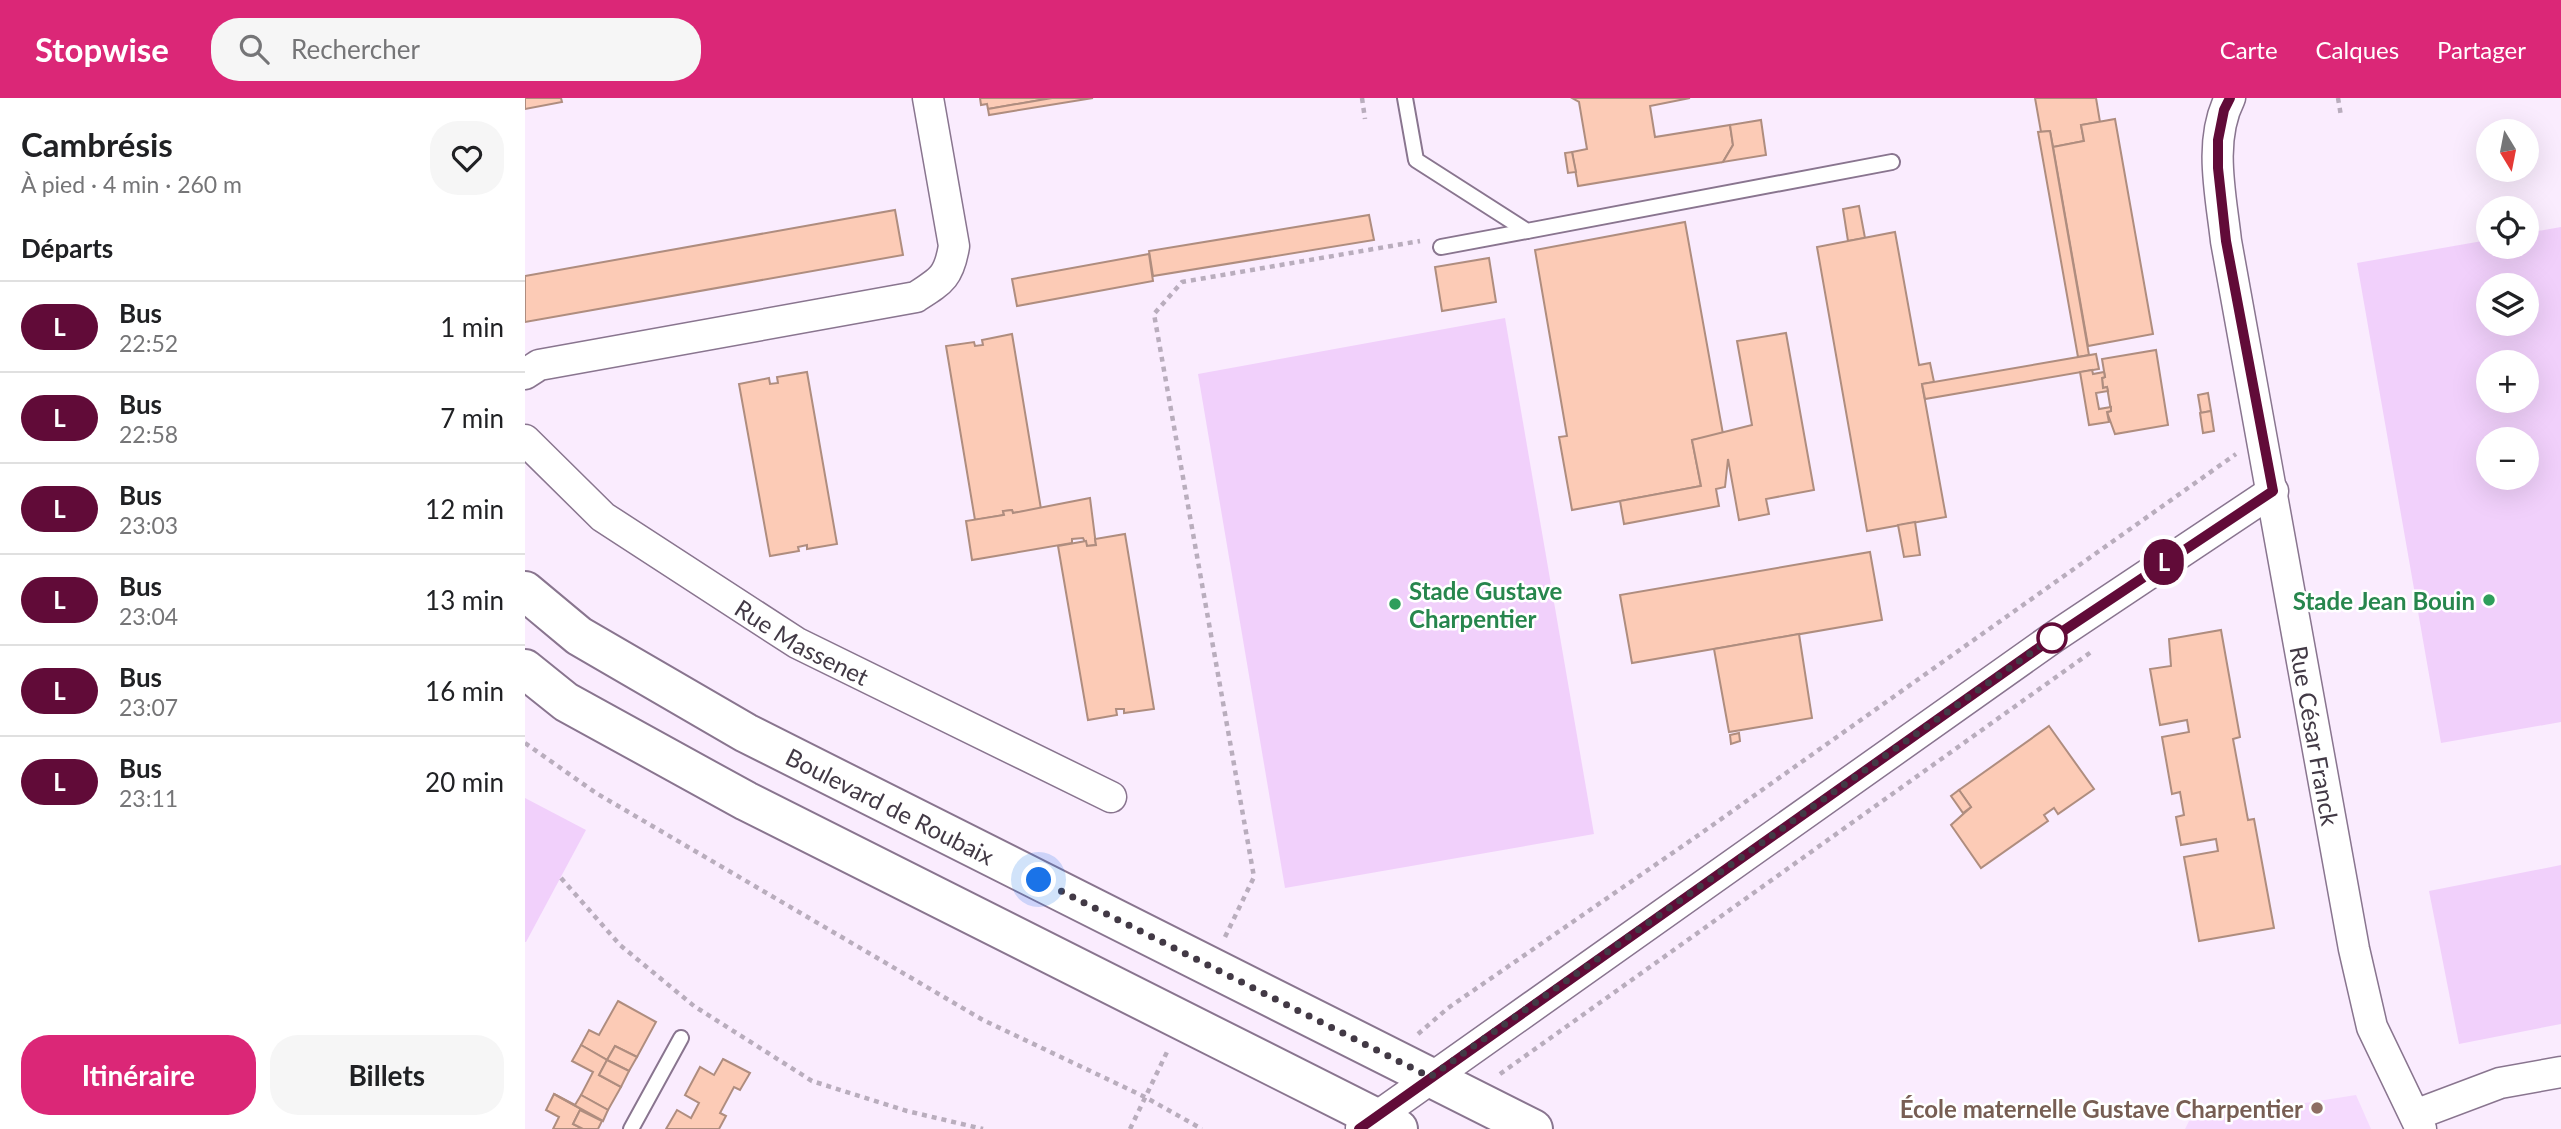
<!DOCTYPE html>
<html lang="fr">
<head>
<meta charset="utf-8">
<style>
	:root { --surface:#fff; --page:#f6f6f6; --text:#202124; --muted:#757577; --line:#e0e0e0; --accent:#db2777 }
	body { margin:0; font-family:Lato,sans-serif; background:var(--page); color:var(--text); height:100vh; display:flex; flex-direction:column; font-size:26px; white-space:nowrap }
	* { box-sizing:border-box; margin:0 }
	p { font-size:23px; color:var(--muted) }
	.icon { flex:none; width:38px; height:38px; fill:none; stroke:currentColor; stroke-width:2; stroke-linecap:round; stroke-linejoin:round }
	.map { position:relative; flex:1; overflow:hidden }
	.panel { display:flex; flex-direction:column; background:var(--surface); width:525px }
	.panel>* { flex:none }
	.badge { padding:0 14px; border-radius:23px; font-size:24px; line-height:46px }
	.needle { width:46px; rotate:170deg }
	.tools { position:absolute; left:1951px; top:21px; display:grid; gap:14px }
	.tools a { display:grid; place-items:center; width:63px; height:63px; border-radius:50%; background:var(--surface); box-shadow:0 7px 28px #0002; font-size:35px }
	.you { position:absolute; width:35px; height:35px; margin:-18px; border:5px solid #fff; border-radius:50%; background:#1a73e8; box-shadow:0 0 0 10px #1a73e833 }
	.map>.badge { position:absolute; translate:-50% -50%; box-shadow:0 0 0 4px #fff }
	h2 { padding:0 21px; font-size:26px; line-height:63px }
	.round { display:grid; place-items:center; flex:none; width:74px; height:74px; border-radius:28px; background:var(--page) }
	.summary { display:flex; align-items:center; justify-content:space-between; height:119px; padding:0 21px }
	h1 { font-size:33px; font-weight:700; line-height:52px }
	.button { display:flex; gap:14px; margin-top:auto; padding:14px 21px }
	.button a { flex:1; height:80px; border-radius:28px; background:var(--accent); color:#fff; font-size:28px; font-weight:700; line-height:80px; text-align:center }
	.button a+a { background:var(--page); color:var(--text) }
	ul { padding:0; list-style:none }
	li { display:flex; align-items:center; gap:21px; height:91px; padding:0 21px; border-top:2px solid var(--line) }
	li div { flex:1 }
	li b { display:block; font-size:26px }
	li em { font-style:normal }
	li .badge { min-width:77px; font-weight:700; text-align:center }
	header { display:flex; align-items:center; gap:42px; box-sizing:border-box; height:98px; padding:0 35px; background:var(--accent); color:#fff }
	header strong { font-size:33px }
	nav { display:flex; gap:38px; margin-inline-start:auto; font-size:24px }
	.search { width:490px; height:63px; background:var(--page); display:flex; align-items:center; gap:18px; box-sizing:border-box; padding:0 24px; border-radius:28px; color:var(--muted); font-size:26px }
	main { display:flex; flex:1; min-height:0 }
	.map>svg:first-child { display:block }
	.built { fill:#f5dafe }
	.green { fill:#f1d0fb; fill-rule:evenodd }
	.building { fill:#fccbb6; stroke:#af8d7f; stroke-width:2 }
	.lines { fill:none; stroke-linecap:round; stroke-linejoin:round }
	.lane-casing { stroke:#89758f; stroke-width:18 }
	.street-casing { stroke:#89758f; stroke-width:33 }
	.secondary-casing { stroke:#89758f; stroke-width:42 }
	.path { stroke:#b9adbd; stroke-width:4.5; stroke-dasharray:5 5; stroke-linecap:butt }
	.lane { stroke:#fff; stroke-width:14 }
	.street { stroke:#fff; stroke-width:30 }
	.secondary { stroke:#fff; stroke-width:38 }
	.line-casing { stroke:#fff; stroke-width:16 }
	.line { stroke:#610b38; stroke-width:10 }
	.walk { stroke:#423945; stroke-width:7; stroke-dasharray:0 12.6 }
	.leisure-dot { fill:#2e9e5b; stroke:#fff; stroke-width:2.5 }
	.stop-dot { fill:#fff; stroke:#610b38; stroke-width:3.5 }
	.education-dot { fill:#8d6e63; stroke:#fff; stroke-width:2.5 }
	.labels { text-anchor:middle; dominant-baseline:central; stroke-width:5; stroke-linejoin:round; paint-order:stroke }
	.leisure-label { font-size:24px; font-weight:bold; fill:#27864d; stroke:#fff; text-anchor:start }
	.street-label { font-size:24px; fill:#423945; stroke:#fff }
	.education-label { font-size:24px; font-weight:bold; fill:#785e54; stroke:#fff; text-anchor:end }
</style>
</head>
<body>
<header>
<strong>Stopwise</strong>
<div class="search"><svg class="icon" aria-label="search" viewBox="0 0 24 24"><circle cx="10" cy="10" r="6"/><path d="M15 15l6 6"/></svg>Rechercher</div>
<nav><a>Carte</a><a>Calques</a><a>Partager</a></nav>
</header>
<main>
<section class="panel">
<div class="summary"><div><h1>Cambrésis</h1><p>À pied · 4 min · 260 m</p></div><a class="round"><svg class="icon" aria-label="heart" viewBox="0 0 24 24"><path d="M12 20l-8-8c-3-5 5-10 8-4 3-6 11-1 8 4z"/></svg></a></div>
<h2>Départs</h2>
<ul>
<li><span class="badge" style="background:#610b38;color:#fff">L</span><div><b>Bus</b><p>22:52</p></div><em>1 min</em></li>
<li><span class="badge" style="background:#610b38;color:#fff">L</span><div><b>Bus</b><p>22:58</p></div><em>7 min</em></li>
<li><span class="badge" style="background:#610b38;color:#fff">L</span><div><b>Bus</b><p>23:03</p></div><em>12 min</em></li>
<li><span class="badge" style="background:#610b38;color:#fff">L</span><div><b>Bus</b><p>23:04</p></div><em>13 min</em></li>
<li><span class="badge" style="background:#610b38;color:#fff">L</span><div><b>Bus</b><p>23:07</p></div><em>16 min</em></li>
<li><span class="badge" style="background:#610b38;color:#fff">L</span><div><b>Bus</b><p>23:11</p></div><em>20 min</em></li>
</ul>
<div class="button"><a>Itinéraire</a><a>Billets</a></div>
</section>
<div class="map">
<svg width="2036" height="1031" viewBox="0 0 2036 1031">
	<rect width="100%" height="100%" fill="#faecfe"/>
	<path class="built" d="M1831 997 1846 1031H1660L1664 1023Z"/>
	<g class="green">
		<path d="M2036 129V624L1916 645 1832 165 1963 142 1964 149H2002V135ZM2002 187V226H1964V187ZM1964 264H2002V303H1964ZM1964 341H2002V380H1964Z"/>
		<path d="M980 220 1069 736 760 790 673 276Z"/>
		<path d="M0 700 61 732 1 844H0Z"/>
		<path d="M2036 767V926L1934 946 1904 793Z"/>
	</g>
	<g class="building">
		<path d="M0 0H36L37 4 0 11Z"/>
		<path d="M455 0H527L463 11 462 6 456 7Z"/>
		<path d="M527 0H568L464 17 463 11Z"/>
		<path d="M1047 0H1165L1125 8 1130 39 1205 27 1208 47 1198 64 1053 88 1047 54 1062 51 1054 4Z"/>
		<path d="M1510 0H1571L1575 24 1556 27 1559 43 1528 49 1525 33 1516 34Z"/>
		<path d="M1590 21 1628 236 1563 248 1528 49 1559 43 1556 27Z"/>
		<path d="M1236 22 1241 57 1198 64 1208 47 1205 27Z"/>
		<path d="M1525 33 1564 257 1553 259 1513 34Z"/>
		<path d="M1047 54 1051 74 1043 75 1040 55Z"/>
		<path d="M1334 108 1340 140 1323 143 1318 111Z"/>
		<path d="M370 112 378 157 0 224V178Z"/>
		<path d="M844 117 849 142 628 178 624 153Z"/>
		<path d="M1160 124 1198 336 1167 342 1176 388 1047 412 1034 339 1042 338 1010 152Z"/>
		<path d="M1370 134 1394 267 1405 265 1409 284 1397 286 1421 419 1342 433 1292 149Z"/>
		<path d="M624 156 628 183 492 208 487 181Z"/>
		<path d="M964 160 971 204 917 213 910 169Z"/>
		<path d="M1261 235 1289 392 1241 401 1244 416 1214 422 1203 361 1200 389 1191 391 1194 408 1099 426 1095 403 1176 388 1167 342 1227 327 1212 243Z"/>
		<path d="M487 236 516 411 488 415 487 412 478 413 479 417 450 422 421 248 449 244 450 248 458 247 457 242Z"/>
		<path d="M1631 252 1643 327 1590 336 1582 314 1586 313 1582 289 1578 290 1577 280 1580 279 1577 261Z"/>
		<path d="M1571 256 1574 271 1400 301 1397 286Z"/>
		<path d="M1567 272 1568 276 1579 274 1580 279 1577 280 1578 290 1582 289 1583 293 1571 295 1574 311 1586 309V313L1582 314 1584 324 1564 327 1555 274Z"/>
		<path d="M282 274 312 446 282 451V447L273 449 274 453 245 458 214 286 244 280 245 286 253 285 252 279Z"/>
		<path d="M1683 295 1686 313 1676 315 1673 297Z"/>
		<path d="M1686 313 1689 333 1678 335 1675 315Z"/>
		<path d="M565 400 571 447 562 448 558 440 547 441V445L447 462 441 423 479 417 478 413 487 412 488 415Z"/>
		<path d="M1390 424 1395 457 1379 459 1373 427Z"/>
		<path d="M600 436 629 611 599 615V611H591L592 617 563 622 533 448 561 443 562 448 571 447 570 441Z"/>
		<path d="M1345 454 1357 522 1107 565 1095 497Z"/>
		<path d="M1696 532 1715 639 1708 641 1723 722 1729 721 1749 830 1674 843 1659 759 1693 753 1691 741 1656 747 1651 719 1659 717 1655 694 1647 696 1637 639 1664 634 1662 622 1635 627 1625 571 1646 568 1644 541Z"/>
		<path d="M1274 536 1287 620 1204 634 1189 551Z"/>
		<path d="M1524 628 1569 691 1533 716 1529 710 1519 717 1523 723 1456 770 1426 727 1446 709 1434 692Z"/>
		<path d="M1214 635 1215 643 1206 646 1205 637Z"/>
		<path d="M1434 692 1446 709 1438 715 1426 698Z"/>
		<path d="M93 903 131 924 112 959 90 948 82 962 56 947 64 932 74 937Z"/>
		<path d="M56 947 82 962 74 977 96 989 83 1012 56 997 68 974 47 963Z"/>
		<path d="M90 948 112 959 104 973 82 962Z"/>
		<path d="M198 961 225 975 215 992 209 989 195 1015 201 1018 194 1031H141L152 1012 166 1020 174 1005 160 997 175 969 189 977Z"/>
		<path d="M82 962 104 973 96 989 74 977Z"/>
		<path d="M29 996 78 1023 55 1012 48 1026 58 1031H28L34 1019 21 1012Z"/>
		<path d="M29 996 50 1007 56 997 83 1012 78 1023Z"/>
		<path d="M55 1012 77 1023 73 1031H58L48 1026Z"/>
	</g>
	<g class="lines">
		<g class="lane-casing">
			<g id="lane">
				<path d="M880 0 891 62 1002 133 1367 64"/>
				<path d="M916 149 1002 133"/>
				<path d="M106 1031 156 940"/>
			</g>
		</g>
		<g class="street-casing">
			<g id="street">
				<path id="s1" d="M1705 0C1683 43 1696 97 1701 143L1829 851 1847 929 1896 1031"/>
				<path d="M0 276 14 267 391 199C416 183 424 179 429 148L403 0"/>
				<path id="s2" d="M0 342 78 419 272 545 586 699"/>
				<path d="M1890 1017 1975 985 2036 974"/>
				<path d="M836 1030 1529 539 1748 393"/>
			</g>
		</g>
		<g class="secondary-casing">
			<g id="secondary">
				<path id="s3" d="M0 493 54 538 221 635 1008 1031"/>
				<path d="M0 571 41 604 221 703 873 1031"/>
			</g>
		</g>
		<g class="path">
			<path d="M837 0 840 21"/>
			<path d="M1813 0 1816 18"/>
			<path d="M0 645 71 695 458 922 620 999 677 1031"/>
			<path d="M36 780 95 847 169 908 287 983 382 1013 458 1031"/>
			<path d="M700 839 729 779 629 216 657 184 895 143"/>
			<path d="M893 936 923 910 1175 736 1711 356"/>
			<path d="M975 976 1569 552"/>
			<path d="M605 1031 642 954"/>
		</g>
		<use href="#lane" class="lane"/>
		<use href="#street" class="street"/>
		<use href="#secondary" class="secondary"/>
	</g>
	<g class="lines">
		<g class="line-casing">
			<path id="line" d="M834 1031 1529 539 1748 393 1701 143 1693 70V42L1699 12 1705 0"/>
		</g>
		<use href="#line" class="line"/>
		<path class="walk" d="M514 782 905 979 1527 540"/>
	</g>
	<g class="leisure-dot">
		<circle cx="1964" cy="502" r="7"/>
		<circle cx="870" cy="506" r="7"/>
	</g>
	<circle class="stop-dot" cx="1527" cy="540" r="14"/>
	<circle class="education-dot" cx="1792" cy="1010" r="7"/>
	<g class="labels">
		<g class="leisure-label">
			<text x="884" y="492">Stade Gustave<tspan x="884" dy="28">Charpentier</tspan></text>
			<text x="1950" y="502" text-anchor="end">Stade Jean Bouin</text>
		</g>
		<g class="street-label">
			<text stroke="none"><textPath href="#s2" startOffset="345">Rue Massenet</textPath></text>
			<text stroke="none"><textPath href="#s1" startOffset="648">Rue César Franck</textPath></text>
			<text stroke="none"><textPath href="#s3" startOffset="425">Boulevard de Roubaix</textPath></text>
		</g>
		<g class="education-label">
			<text x="1778" y="1010">École maternelle Gustave Charpentier</text>
		</g>
	</g>
</svg>
<div class="tools">
<a><svg class="needle" viewBox="-14 -14 28 28"><path d="M0-13l5 13h-10z" fill="#e53935"/><path d="M0 13l5-13h-10z" fill="#757577"/></svg></a>
<a><svg class="icon" aria-label="locate" viewBox="0 0 24 24"><circle cx="12" cy="12" r="6"/><path d="M12 2v4M12 18v4M2 12h4M18 12h4"/></svg></a>
<a><svg class="icon" aria-label="layers" viewBox="0 0 24 24"><path d="M12 4l9 5-9 5-9-5zM3 14l9 5 9-5"/></svg></a>
<a>+</a>
<a>−</a>
</div>
<div class="you" style="left:514px;top:782px"></div>
<b class="badge" style="left:1639px;top:464px;background:#610b38;color:#fff">L</b>
</div>
</main>
</body>
</html>
